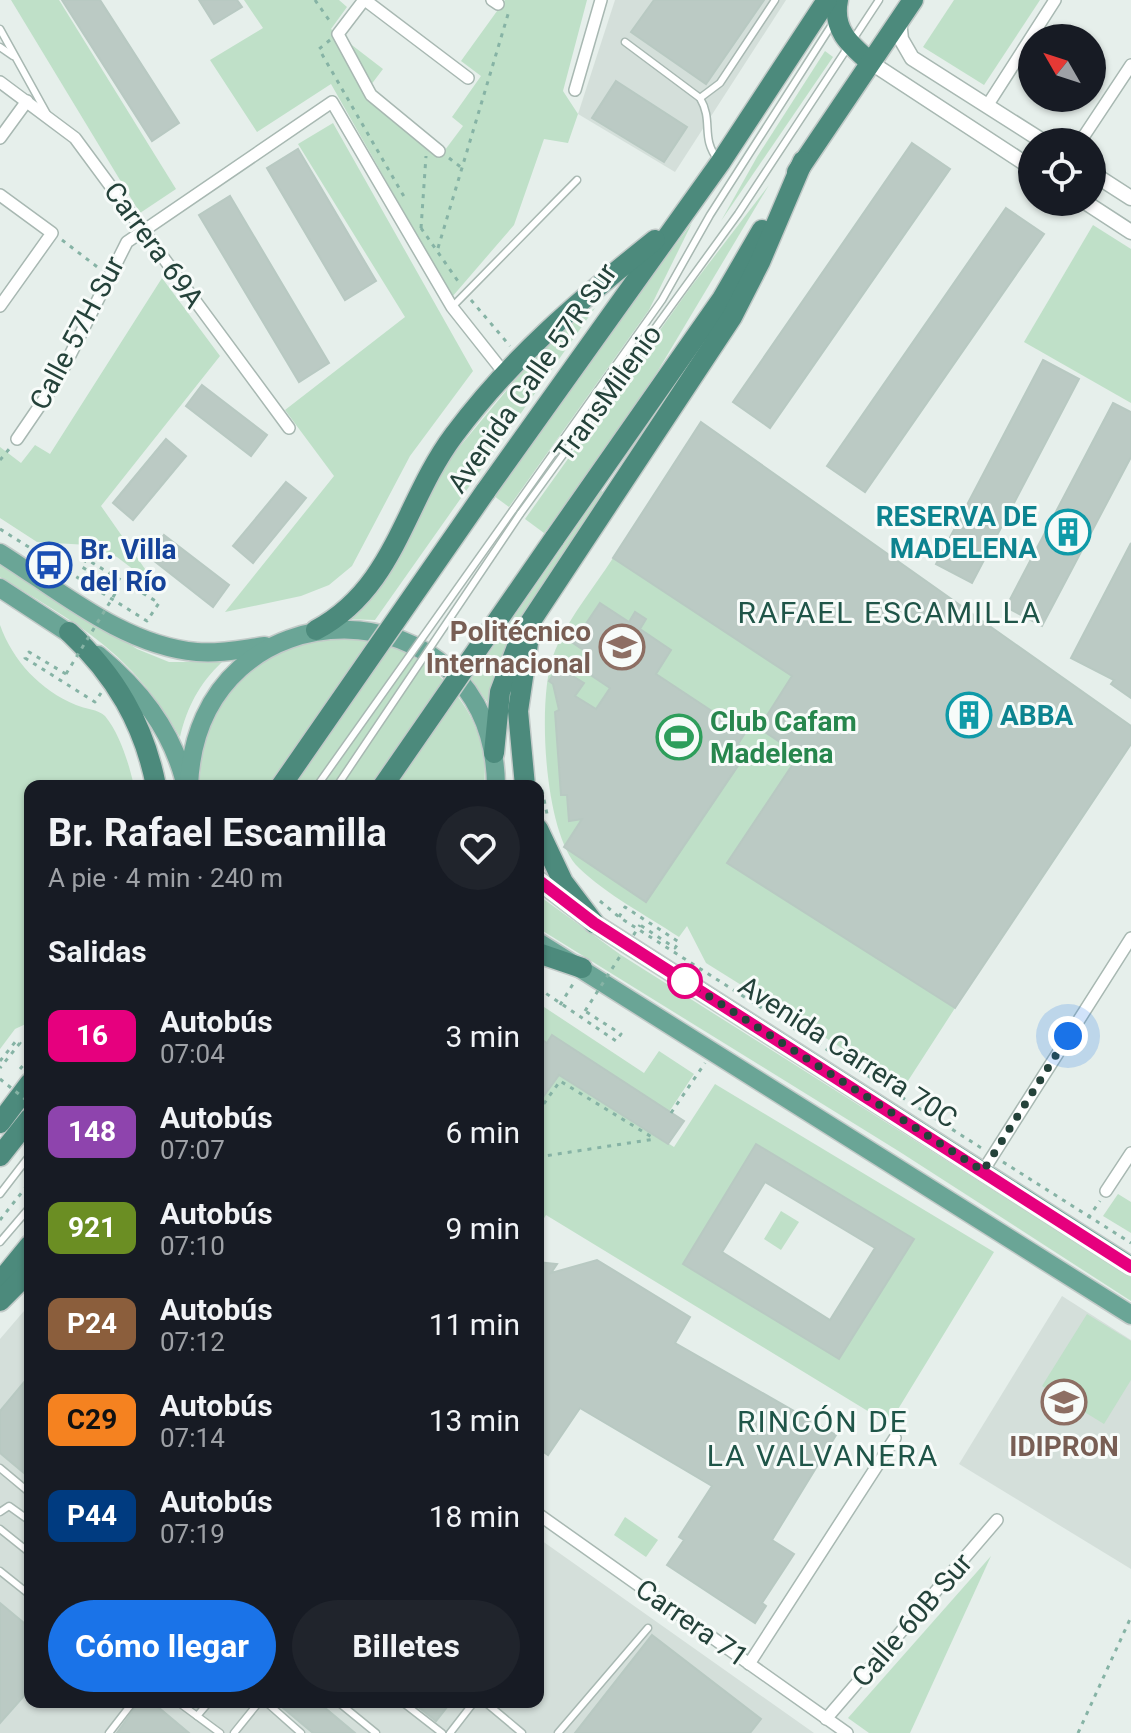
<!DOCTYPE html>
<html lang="es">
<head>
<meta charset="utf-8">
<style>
	:root { --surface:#171b24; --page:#20242c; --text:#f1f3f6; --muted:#9ea1a6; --accent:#1a73e8 }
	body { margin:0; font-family:Roboto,sans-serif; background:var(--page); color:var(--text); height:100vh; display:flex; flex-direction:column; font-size:30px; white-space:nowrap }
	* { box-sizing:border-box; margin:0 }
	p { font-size:26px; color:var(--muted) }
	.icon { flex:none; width:44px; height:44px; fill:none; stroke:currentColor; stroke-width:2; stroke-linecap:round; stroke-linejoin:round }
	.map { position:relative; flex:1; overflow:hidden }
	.details { position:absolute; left:24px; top:780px; width:520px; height:928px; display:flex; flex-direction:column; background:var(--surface); border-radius:16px; box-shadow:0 2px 6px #0004 }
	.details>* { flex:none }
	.badge { padding:0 16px; border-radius:12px; font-size:28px; line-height:52px }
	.needle { width:52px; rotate:309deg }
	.buttons { position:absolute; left:1018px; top:24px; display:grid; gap:16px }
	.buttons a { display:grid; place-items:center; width:88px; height:88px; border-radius:50%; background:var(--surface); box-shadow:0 2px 6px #0004; font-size:40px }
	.you { position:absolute; width:40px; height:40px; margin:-20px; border:6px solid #fff; border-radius:50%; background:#1a73e8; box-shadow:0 0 0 12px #1a73e833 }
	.map>.badge { position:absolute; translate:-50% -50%; box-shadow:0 0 0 4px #fff }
	h2 { padding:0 24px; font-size:30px; line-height:72px }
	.round { display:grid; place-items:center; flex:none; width:84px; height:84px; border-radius:42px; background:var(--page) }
	.summary { display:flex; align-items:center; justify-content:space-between; height:136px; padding:0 24px }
	h1 { font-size:38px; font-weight:700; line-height:60px }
	.action { display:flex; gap:16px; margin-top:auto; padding:16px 24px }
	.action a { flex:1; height:92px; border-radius:48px; background:var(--accent); color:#fff; font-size:32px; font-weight:700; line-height:92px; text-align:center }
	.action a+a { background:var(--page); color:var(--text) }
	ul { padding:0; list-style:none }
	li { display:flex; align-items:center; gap:24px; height:96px; padding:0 24px }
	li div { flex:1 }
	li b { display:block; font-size:30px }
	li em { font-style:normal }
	li .badge { min-width:88px; font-weight:700; text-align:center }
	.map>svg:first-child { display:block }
	.built { fill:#d4dfda }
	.green { fill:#bfe0c8; fill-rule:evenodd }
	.building { fill:#bbcac4; stroke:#b8c9c2; stroke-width:2; fill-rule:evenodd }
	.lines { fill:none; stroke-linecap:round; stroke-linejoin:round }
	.service-casing { stroke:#a8b8b2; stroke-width:9 }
	.minor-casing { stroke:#a8b8b2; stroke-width:14 }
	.tertiary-casing { stroke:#a8b8b2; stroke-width:17 }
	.primary-casing { stroke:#c2cac8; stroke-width:21 }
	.trunk-casing { stroke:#c2cac8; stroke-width:23 }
	.path { stroke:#86b3a5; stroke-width:3; stroke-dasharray:4 6; stroke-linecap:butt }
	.service { stroke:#fff; stroke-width:6 }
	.minor { stroke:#fff; stroke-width:11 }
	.tertiary { stroke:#fff; stroke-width:14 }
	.primary { stroke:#6aa596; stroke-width:18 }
	.trunk { stroke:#4c8a7c; stroke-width:20 }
	.service-bridge-casing { stroke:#a8b8b2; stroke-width:9; stroke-linecap:butt }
	.trunk-bridge-casing { stroke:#c2cac8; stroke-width:23; stroke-linecap:butt }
	.path-bridge { stroke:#86b3a5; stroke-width:3; stroke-dasharray:4 6; stroke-linecap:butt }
	.service-bridge { stroke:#fff; stroke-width:6 }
	.trunk-bridge { stroke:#4c8a7c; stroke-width:20 }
	.line-casing { stroke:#fff; stroke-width:18 }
	.line { stroke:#e6007e; stroke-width:12 }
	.walk { stroke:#24423a; stroke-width:8; stroke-dasharray:0 14.4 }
	.stop-dot { fill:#fff; stroke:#e6007e; stroke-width:4 }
	.labels { text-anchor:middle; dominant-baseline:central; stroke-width:6; stroke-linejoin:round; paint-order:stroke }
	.street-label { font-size:28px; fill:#24423a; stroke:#f7fbf9 }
	.culture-label { font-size:28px; font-weight:bold; fill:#0d838f; stroke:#f7fbf9; text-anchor:end }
	.transit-label { font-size:28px; font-weight:bold; fill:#164399; stroke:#f7fbf9; text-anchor:start }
	.education-label { font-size:28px; font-weight:bold; fill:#785e54; stroke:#f7fbf9; text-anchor:end }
	.leisure-label { font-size:28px; font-weight:bold; fill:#27864d; stroke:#f7fbf9; text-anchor:start }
	.neighbourhood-label { font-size:30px; letter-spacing:2px; fill:#1f5548; stroke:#f7fbf9 }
</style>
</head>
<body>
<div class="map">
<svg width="1131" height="1733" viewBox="0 0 1131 1733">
	<rect width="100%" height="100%" fill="#e6efeb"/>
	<g class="built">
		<path d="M615 0H786L675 172 578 114Z"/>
		<path d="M1062 1296 1131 1340V1569L959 1464Z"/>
		<path d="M30 1304V1702H538V1538L814 1733H0V1339Z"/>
	</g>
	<g class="green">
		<path d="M11 0H59L176 189 140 213Z"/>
		<path d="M244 0H339L347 7 331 29 383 69 364 94 439 158 463 126 452 117 481 76 461 61 505 0H587L563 91 578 114 568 143 544 139 514 225 452 297 331 84 257 132 210 60 263 28Z"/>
		<path d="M954 0H1040L984 85 923 47Z"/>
		<path d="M825 51 833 57 721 221 757 157Z"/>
		<path d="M333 123 473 371 410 456 352 566 329 585 301 596 225 612 334 476 285 410 405 317 298 144Z"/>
		<path d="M769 185 626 424 544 533 525 519 690 288Z"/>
		<path d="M692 223 649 310 509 507 494 496 595 351Z"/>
		<path d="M1093 225 1131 249V403L1024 342Z"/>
		<path d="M162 278 220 356 101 506 159 589 117 557 88 545 37 542 0 518V447L21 463 35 445 50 454Z"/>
		<path d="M595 308 375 620 347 619 386 579 445 465 461 445 552 336Z"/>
		<path d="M601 491 606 493 506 646 494 674 490 706 471 679Z"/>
		<path d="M613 558 833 703 727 863 955 1008 904 1087 706 963 687 926 679 937C646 915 607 895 579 868 544 835 537 700 553 656 566 621 593 589 613 558Z"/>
		<path d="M0 561 137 649 169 662H222C199 684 187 707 180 737 131 652 81 626 0 577Z"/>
		<path d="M0 625C13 661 40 690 76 705 85 709 98 709 105 716 120 734 129 764 134 786H30V1022L15 1029 0 1049Z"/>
		<path d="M324 637C340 638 359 635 374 640 437 657 492 717 484 786H200C198 730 228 681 277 652 290 644 309 642 324 637Z"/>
		<path d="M538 895 621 955 1131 1277V1301L900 1152 538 928Z"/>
		<path d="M538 1003 644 1073 659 1051 694 1074 669 1112 538 1037Z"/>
		<path d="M559 1074 674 1147 715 1084 994 1252 889 1424 546 1215 538 1228V1104ZM756 1144 914 1239 839 1358 683 1264Z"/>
		<path d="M1118 1194 1131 1202V1233L1103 1216Z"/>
		<path d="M781 1211 799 1222 781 1250 764 1239Z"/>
		<path d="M1087 1314 1131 1341V1380L1104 1424 1042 1386Z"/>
		<path d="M625 1517 658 1540 646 1557 614 1535Z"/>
		<path d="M991 1556 910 1733H869L848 1718Z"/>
	</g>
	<g class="building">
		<path d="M62 0H100L179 123 152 141Z"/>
		<path d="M199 0H237L242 7 214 24Z"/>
		<path d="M654 0H764L706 84 631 32Z"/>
		<path d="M616 81 687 127 664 162 592 118Z"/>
		<path d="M912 143 950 169 770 428 733 402Z"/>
		<path d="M298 149 376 281 345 300 267 168Z"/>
		<path d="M230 196 329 363 299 382 199 215Z"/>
		<path d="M1006 208 1044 234 865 492 827 466Z"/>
		<path d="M1043 360 1079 379 972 583 936 564Z"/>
		<path d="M202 385 267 435 251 456 186 406Z"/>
		<path d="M1113 403 1131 412V457L1042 626 1006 607Z"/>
		<path d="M701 422 1131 726V744L955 1008 727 863 799 755 759 728 792 676 613 558Z"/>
		<path d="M166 439 186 456 133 520 113 503Z"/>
		<path d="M286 482 306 498 253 563 233 546Z"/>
		<path d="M164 535 229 585 213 607 148 556Z"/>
		<path d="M1131 543V698L1111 684 1114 680 1071 658Z"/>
		<path d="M600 603 629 622 635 612 646 619 640 629 671 650 656 674 745 733 738 744 748 751 646 902 564 847 582 819 569 821 567 795H561L555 712 559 710 553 684 549 681 558 667 584 683 575 696 596 709 610 688 583 670 592 656 573 643Z"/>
		<path d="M552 1035 684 1121 668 1144 559 1075 538 1104V1037L547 1043Z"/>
		<path d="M756 1144 914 1239 839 1359 683 1264ZM765 1182 875 1248 830 1320 722 1252Z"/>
		<path d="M597 1260 690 1317 675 1343 836 1435 772 1540 794 1554 762 1603 766 1606 755 1623 667 1565 684 1540 679 1537 712 1486 580 1408 548 1455 538 1448V1262L557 1264 551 1273Z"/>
		<path d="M30 1375V1478L0 1453V1411Z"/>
		<path d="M0 1603 30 1628V1689L0 1723Z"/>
		<path d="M652 1635 761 1719 750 1733H575Z"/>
		<path d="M139 1702H152L189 1733H117Z"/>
		<path d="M276 1702H318L355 1733H313Z"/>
		<path d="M412 1702H451L436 1721Z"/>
	</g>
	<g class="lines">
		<g class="service-casing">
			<g id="service">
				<path d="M0 29 47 114"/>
				<path d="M625 42 700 98C714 122 700 137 718 160"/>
				<path d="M0 47 13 56"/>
				<path d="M700 98 720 83 775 0"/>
				<path d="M452 307 577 180"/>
				<path d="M513 510 662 300 710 215 833 23"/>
				<path d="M520 514 738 214 879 0"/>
				<path d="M0 1194 30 1155"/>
				<path d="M0 1242 30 1207"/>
				<path d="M0 1468 30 1493"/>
				<path d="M0 1512 9 1506 30 1521"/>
				<path d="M0 1529 30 1553"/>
				<path d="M0 1571 30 1595"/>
				<path d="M178 1702 220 1733"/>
				<path d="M266 1702 301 1733"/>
				<path d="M338 1702 376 1733"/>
				<path d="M402 1702 442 1733"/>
				<path d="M485 1702 522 1733"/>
				<path d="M197 1716 209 1702"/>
				<path d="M109 1733 133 1702"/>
				<path d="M234 1733 259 1702"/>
				<path d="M450 1733 474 1702"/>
				<path d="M558 1733 648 1628"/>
			</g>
		</g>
		<g class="minor-casing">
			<g id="minor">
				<path d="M364 0 338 34 371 95 439 151"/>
				<path d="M365 0 468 78"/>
				<path d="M492 0 498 4"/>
				<path d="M0 82 75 138 289 428"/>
				<path d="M575 90 601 0"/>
				<path d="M987 106 1055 0"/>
				<path d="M0 138 27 101"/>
				<path d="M1080 142 1131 65"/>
				<path d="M0 195 52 233 0 306"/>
				<path d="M17 439 58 379 127 242 332 102 452 307 505 374"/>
				<path d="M983 1171 1131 938"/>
				<path d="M1106 1191 1131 1153"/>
				<path d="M538 1514 847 1733"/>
				<path d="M749 1664 895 1438"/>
				<path d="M826 1719 997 1520"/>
			</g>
		</g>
		<g class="tertiary-casing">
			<g id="tertiary">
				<path d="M899 21 901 39 912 58 1044 142"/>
				<path d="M870 62 1032 168"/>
				<path d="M1092 173 1131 198"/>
				<path d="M1085 202 1131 232"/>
			</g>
		</g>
		<g class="primary-casing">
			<g id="primary">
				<path d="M0 553C59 590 124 646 197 652 220 654 242 649 265 646"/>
				<path d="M0 588 78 639"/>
				<path d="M98 655C139 689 170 727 184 779"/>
				<path d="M189 786C197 576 494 579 496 786"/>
				<path d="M538 880 594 923 1131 1266"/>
				<path d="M538 942 1131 1315"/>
			</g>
		</g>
		<g class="trunk-casing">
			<g id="trunk">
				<path d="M838 0C832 29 849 44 870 62"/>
				<path d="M797 172 913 0"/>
				<path d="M485 492 720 163 827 0"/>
				<path d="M554 539 722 299 762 230"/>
				<path d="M316 630C395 588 404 502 454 435 512 357 580 300 655 240"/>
				<path d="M69 632C115 675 144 724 156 786"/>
				<path d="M494 753 500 692 521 636 732 317 760 262 803 161"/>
				<path d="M525 786 518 711 528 643"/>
				<path d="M538 829 563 882 594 923"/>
				<path d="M538 953 582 968"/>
				<path d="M0 1123 30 1083"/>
				<path d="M0 1156 30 1118"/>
				<path d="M0 1282 30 1245"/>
				<path d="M0 1301 30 1271"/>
			</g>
		</g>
		<g class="path">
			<path d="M315 0 331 23"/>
			<path d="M330 40 319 49 406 200"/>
			<path d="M449 158 462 168"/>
			<path d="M421 228 460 284"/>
			<path d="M421 228 426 156"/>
			<path d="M62 240 100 269"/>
			<path d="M438 248 509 11"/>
			<path d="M471 300 510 346"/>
			<path d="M0 460 10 448"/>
			<path d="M0 529 147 621 159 603 86 559 82 567 118 589"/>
			<path d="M544 640 550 625"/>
			<path d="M66 674 29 652 25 658 95 702 101 693"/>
			<path d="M542 790 547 814"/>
			<path d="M600 901 619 917 983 1149"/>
			<path d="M619 917 625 907 679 942 675 948 640 925"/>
			<path d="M538 988 616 1041 621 1034 585 1011"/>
			<path d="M560 1005 573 984"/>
			<path d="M0 1061 16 1041 20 1043 0 1068"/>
			<path d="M20 1069 30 1057"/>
			<path d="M538 1112 560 1081 655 1139"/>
			<path d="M671 1113 705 1063"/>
			<path d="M538 1157 655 1139"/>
			<path d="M1003 1162 1131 1243"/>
			<path d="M1088 1218 1100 1201"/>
			<path d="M0 1220 30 1182"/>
			<path d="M1078 1733 1131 1617"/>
		</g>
		<use href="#service" class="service"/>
		<use href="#minor" class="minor"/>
		<use href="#tertiary" class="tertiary"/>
		<use href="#primary" class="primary"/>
		<use href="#trunk" class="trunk"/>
		<g class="service-bridge-casing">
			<g id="service-bridge">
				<path d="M317 786 513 510"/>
				<path d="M337 786 520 514"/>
			</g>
		</g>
		<g class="trunk-bridge-casing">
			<g id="trunk-bridge">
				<path d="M281 786 485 492"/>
				<path d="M383 786 554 539"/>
			</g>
		</g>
		<g class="path-bridge">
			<path d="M66 674 118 589"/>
			<path d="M585 1011 640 925"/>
			<path d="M0 1079 30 1103"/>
		</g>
		<use href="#service-bridge" class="service-bridge"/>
		<use href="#trunk-bridge" class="trunk-bridge"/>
	</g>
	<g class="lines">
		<g class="line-casing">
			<path id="line" d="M538 880 594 923 1131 1267"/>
		</g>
		<use href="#line" class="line"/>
		<path class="walk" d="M685 981 983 1171 1068 1036"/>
	</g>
	<defs>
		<g id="building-ring" transform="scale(2.3)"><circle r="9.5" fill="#f7fbf9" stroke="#0f9aa8" stroke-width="1.5"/><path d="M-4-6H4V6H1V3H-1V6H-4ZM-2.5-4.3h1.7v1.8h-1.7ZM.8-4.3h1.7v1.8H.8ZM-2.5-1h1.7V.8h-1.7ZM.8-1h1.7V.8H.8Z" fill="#0f9aa8"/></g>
		<g id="bus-ring" transform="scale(2.3)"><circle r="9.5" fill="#f7fbf9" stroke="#1a4fb4" stroke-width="1.5"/><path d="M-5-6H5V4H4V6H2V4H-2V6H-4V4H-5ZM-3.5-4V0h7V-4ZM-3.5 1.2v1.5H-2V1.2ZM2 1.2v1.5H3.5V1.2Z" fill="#1a4fb4"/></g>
		<g id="university-ring" transform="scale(2.3)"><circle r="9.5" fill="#f7fbf9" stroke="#8d6e63" stroke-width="1.5"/><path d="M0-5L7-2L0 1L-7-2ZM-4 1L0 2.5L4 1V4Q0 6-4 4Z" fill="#8d6e63"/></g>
		<g id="stadium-ring" transform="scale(2.3)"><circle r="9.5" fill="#f7fbf9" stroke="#2e9e5b" stroke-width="1.5"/><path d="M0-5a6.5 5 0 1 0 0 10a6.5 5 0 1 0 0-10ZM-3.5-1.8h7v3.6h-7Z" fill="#2e9e5b"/></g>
		<g id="school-ring" transform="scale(2.3)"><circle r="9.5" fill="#f7fbf9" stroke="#8d6e63" stroke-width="1.5"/><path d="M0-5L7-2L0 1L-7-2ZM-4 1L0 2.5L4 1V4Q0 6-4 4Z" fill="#8d6e63"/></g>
	</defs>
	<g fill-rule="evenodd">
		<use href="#building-ring" x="1068" y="532"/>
		<use href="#bus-ring" x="49" y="565"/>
		<use href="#university-ring" x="622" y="647"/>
		<use href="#building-ring" x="969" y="715"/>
		<use href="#stadium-ring" x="679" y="737"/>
		<use href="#school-ring" x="1064" y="1402"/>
	</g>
	<circle class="stop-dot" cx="685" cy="981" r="16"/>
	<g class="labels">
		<g class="street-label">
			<text transform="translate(154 245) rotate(54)">Carrera 69A</text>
			<text transform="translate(77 333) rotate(-62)">Calle 57H Sur</text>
			<text transform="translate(532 378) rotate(-55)">Avenida Calle 57R Sur</text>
			<text transform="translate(608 393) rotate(-54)">TransMilenio</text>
			<text transform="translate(848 1052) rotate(33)">Avenida Carrera 70C</text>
			<text transform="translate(912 1620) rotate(-49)">Calle 60B Sur</text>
			<text transform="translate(692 1623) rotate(35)">Carrera 71</text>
		</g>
		<g class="culture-label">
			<text x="1037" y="516">RESERVA DE<tspan x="1037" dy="32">MADELENA</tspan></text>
			<text x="1000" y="715" text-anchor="start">ABBA</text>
		</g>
		<g class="transit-label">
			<text x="80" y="549">Br. Villa<tspan x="80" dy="32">del Río</tspan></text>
		</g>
		<g class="education-label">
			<text x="591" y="631">Politécnico<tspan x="591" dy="32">Internacional</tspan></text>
			<text x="1064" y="1446" text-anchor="middle">IDIPRON</text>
		</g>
		<g class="leisure-label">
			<text x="710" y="721">Club Cafam<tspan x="710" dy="32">Madelena</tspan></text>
		</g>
		<g class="neighbourhood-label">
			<text x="890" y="612">RAFAEL ESCAMILLA</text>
			<text x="823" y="1421">RINCÓN DE<tspan x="823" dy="34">LA VALVANERA</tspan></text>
		</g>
	</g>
</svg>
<div class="buttons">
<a><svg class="needle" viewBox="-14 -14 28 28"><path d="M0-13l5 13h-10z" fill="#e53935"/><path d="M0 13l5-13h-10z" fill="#9ea1a6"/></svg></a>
<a><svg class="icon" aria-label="locate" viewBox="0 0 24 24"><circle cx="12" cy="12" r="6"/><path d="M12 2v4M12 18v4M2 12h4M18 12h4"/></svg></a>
</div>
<div class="you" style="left:1068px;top:1036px"></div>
<section class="details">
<div class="summary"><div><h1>Br. Rafael Escamilla</h1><p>A pie · 4 min · 240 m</p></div><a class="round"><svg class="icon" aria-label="heart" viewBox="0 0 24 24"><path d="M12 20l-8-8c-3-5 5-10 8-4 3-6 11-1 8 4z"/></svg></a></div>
<h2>Salidas</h2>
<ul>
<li><span class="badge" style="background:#e6007e;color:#fff">16</span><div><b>Autobús</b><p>07:04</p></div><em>3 min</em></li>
<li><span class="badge" style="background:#8e44ad;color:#fff">148</span><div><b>Autobús</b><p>07:07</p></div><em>6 min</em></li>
<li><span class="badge" style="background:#6b8e23;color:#fff">921</span><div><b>Autobús</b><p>07:10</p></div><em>9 min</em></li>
<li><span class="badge" style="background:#8b5e3c;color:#fff">P24</span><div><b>Autobús</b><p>07:12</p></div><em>11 min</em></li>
<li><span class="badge" style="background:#f58220;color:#111">C29</span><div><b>Autobús</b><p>07:14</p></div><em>13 min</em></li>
<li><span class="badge" style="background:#003b80;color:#fff">P44</span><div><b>Autobús</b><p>07:19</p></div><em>18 min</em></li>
</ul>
<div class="action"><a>Cómo llegar</a><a>Billetes</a></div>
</section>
</div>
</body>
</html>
